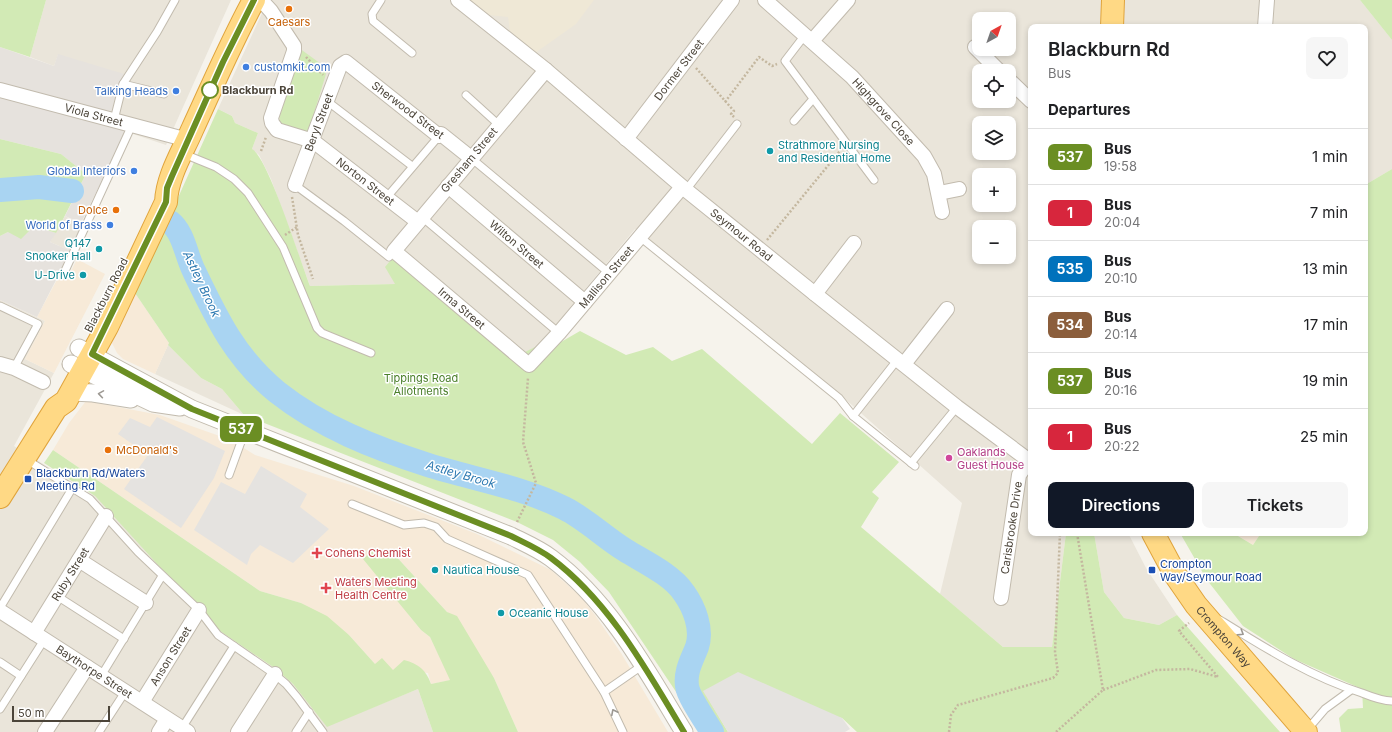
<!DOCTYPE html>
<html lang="en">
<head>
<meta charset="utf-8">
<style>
	:root { --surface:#fff; --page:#f6f6f6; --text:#202124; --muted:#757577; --line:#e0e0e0; --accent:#111827 }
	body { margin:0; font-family:Inter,sans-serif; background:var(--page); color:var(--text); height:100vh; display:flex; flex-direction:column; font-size:15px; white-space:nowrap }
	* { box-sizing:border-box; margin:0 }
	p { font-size:13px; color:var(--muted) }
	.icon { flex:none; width:22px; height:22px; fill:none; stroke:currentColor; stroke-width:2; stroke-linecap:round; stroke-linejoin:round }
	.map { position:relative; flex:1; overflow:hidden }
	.sheet { position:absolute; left:1028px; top:24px; width:340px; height:512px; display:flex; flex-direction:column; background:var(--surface); border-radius:8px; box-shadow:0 2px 6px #0003 }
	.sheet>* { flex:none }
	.badge { padding:0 8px; border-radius:6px; font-size:14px; line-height:26px }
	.needle { width:26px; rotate:40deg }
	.tools { position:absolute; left:972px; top:12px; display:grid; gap:8px }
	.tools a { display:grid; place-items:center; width:44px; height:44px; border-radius:8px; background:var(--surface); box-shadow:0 2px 6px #0003; font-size:20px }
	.scale { position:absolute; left:12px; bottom:10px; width:98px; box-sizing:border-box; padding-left:4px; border:2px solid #4b4439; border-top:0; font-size:11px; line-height:14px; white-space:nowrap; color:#4b4439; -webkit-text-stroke:3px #fff; paint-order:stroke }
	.map>.badge { position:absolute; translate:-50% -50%; box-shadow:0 0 0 2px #fff }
	h2 { padding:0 20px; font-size:15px; line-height:36px }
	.round { display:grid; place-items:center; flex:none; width:42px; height:42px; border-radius:8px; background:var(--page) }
	.summary { display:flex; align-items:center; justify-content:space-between; height:68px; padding:0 20px }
	h1 { font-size:19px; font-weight:600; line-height:30px }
	.cta { display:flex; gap:8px; margin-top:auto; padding:8px 20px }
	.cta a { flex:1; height:46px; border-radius:8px; background:var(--accent); color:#fff; font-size:16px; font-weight:600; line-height:46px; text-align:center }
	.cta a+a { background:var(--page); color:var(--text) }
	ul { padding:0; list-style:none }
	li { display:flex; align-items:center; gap:12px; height:56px; padding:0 20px; border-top:1px solid var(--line) }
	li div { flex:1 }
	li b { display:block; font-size:15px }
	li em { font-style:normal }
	li .badge { min-width:44px; font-weight:700; text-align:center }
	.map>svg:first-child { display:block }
	.residential { fill:#eae5da; fill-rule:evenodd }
	.commercial { fill:#f7ead8 }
	.industrial { fill:#e6e2dd }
	.education { fill:#efe8d6 }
	.green { fill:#d2eab5 }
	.parking { fill:#e5e3e0 }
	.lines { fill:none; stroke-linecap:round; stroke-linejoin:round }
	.river { stroke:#a9d4f2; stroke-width:24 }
	.service-casing { stroke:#c2bbae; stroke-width:9 }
	.minor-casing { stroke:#c2bbae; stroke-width:16 }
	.tertiary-casing { stroke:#c2bbae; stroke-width:19 }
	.trunk-casing { stroke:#e0a43c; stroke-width:24 }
	.path { stroke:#c4b79f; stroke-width:2.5; stroke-dasharray:2 2; stroke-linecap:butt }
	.service { stroke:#fff; stroke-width:7 }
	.minor { stroke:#fff; stroke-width:14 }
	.tertiary { stroke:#fff; stroke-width:17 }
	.trunk { stroke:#ffd985; stroke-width:22 }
	.oneway { stroke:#9c9892 }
	.line-casing { stroke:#fff; stroke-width:9 }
	.line { stroke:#6b8e23; stroke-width:6 }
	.food-dot { fill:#e8710a; stroke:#fff; stroke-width:1.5 }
	.shop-dot { fill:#3f7fe0; stroke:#fff; stroke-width:1.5 }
	.stop-dot { fill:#fff; stroke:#6b8e23; stroke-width:2 }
	.culture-dot { fill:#0f9aa8; stroke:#fff; stroke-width:1.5 }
	.hotel-dot { fill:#d1479c; stroke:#fff; stroke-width:1.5 }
	.transit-dot { fill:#1a4fb4; stroke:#fff; stroke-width:1.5 }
	.health-dot { fill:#e0444e; stroke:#fff; stroke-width:1.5 }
	.labels { text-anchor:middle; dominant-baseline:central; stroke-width:3; stroke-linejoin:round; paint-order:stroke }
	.food-label { font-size:11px; fill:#c56008; stroke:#fff }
	.shop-label { font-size:11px; fill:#366cbe; stroke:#fff; text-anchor:end }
	.street-label { font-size:11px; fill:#4b4439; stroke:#fff }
	.stop-label { font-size:11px; font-weight:bold; fill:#4b4439; stroke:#fff; text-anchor:start }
	.culture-label { font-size:11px; fill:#0d838f; stroke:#fff; text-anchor:start }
	.park-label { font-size:11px; fill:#4a7f2a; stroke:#fff }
	.hotel-label { font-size:11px; fill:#b23c85; stroke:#fff; text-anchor:start }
	.transit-label { font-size:11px; fill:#164399; stroke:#fff; text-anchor:start }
	.health-label { font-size:11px; fill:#be3a42; stroke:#fff; text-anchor:start }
	.water-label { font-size:12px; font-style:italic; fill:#2e7ab2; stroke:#fff }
</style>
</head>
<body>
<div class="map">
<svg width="1392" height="732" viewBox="0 0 1392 732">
	<rect width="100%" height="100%" fill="#f6f3ec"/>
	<g class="residential">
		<path d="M46 0H231L166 145 112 127 58 55 54 66 30 57Z"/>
		<path d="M268 0H1360L1392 40V169L1365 185V27H1031V533H1066L1052 647H1003L940 594 962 503 844 398 635 229 539 345 523 354 395 284 310 286 271 179 259 155 252 149 258 133 235 123 232 116 218 109ZM979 19H1009V49H979ZM979 71H1009V101H979ZM979 123H1009V153H979ZM979 175H1009V205H979ZM979 227H1009V257H979Z"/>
		<path d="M65 216 82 225 71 251 50 242Z"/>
		<path d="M0 300 45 321 25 359 54 373 14 446 95 496 158 565 200 606 220 631 276 669 293 684 327 726 418 689 433 732H0Z"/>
		<path d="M168 345 201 378 222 389 244 415 155 374Z"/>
		<path d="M1094 533H1128L1146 568 1177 615 1159 625 1124 618 1104 592Z"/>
	</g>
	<g class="commercial">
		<path d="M77 259 105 274 54 373 25 359 45 321 37 317 60 274 68 277Z"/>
		<path d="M135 293 169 343 155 374 123 359 117 353 112 343V340Z"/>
		<path d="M86 401 160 415 231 440 255 455 354 486 477 534 551 570 581 597 595 615 621 653 668 732H518L494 678 447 612 393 553 408 614 421 630 430 637 451 680 431 684 428 673 393 670 375 664 349 635 301 603 260 591 53 450 69 423Z"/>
		<path d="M1233 533H1261L1253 545Z"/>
	</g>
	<g class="industrial">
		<path d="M0 47 54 66 58 54 124 74 112 127 126 131 81 223 65 216 86 174 61 154 0 139Z"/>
		<path d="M34 226 56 233 50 242 71 251 37 317 0 300V236L8 232Z"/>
	</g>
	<path class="education" d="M470 0H594L576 24 535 53 510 32 508 17 489 15Z"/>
	<g class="green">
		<path d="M0 0H46L30 57 0 47Z"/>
		<path d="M1360 0H1392V40Z"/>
		<path d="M299 48 321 64 326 74 308 133 280 123 279 111Z"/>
		<path d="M218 109 232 116 235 123 258 133 252 149C268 157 301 263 310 286L395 284 385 267 400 249 523 353 539 345 547 335 561 342 580 331 626 355 653 347 672 361 702 349 812 444 840 413 899 462 872 492 879 498 861 527 1003 647H1052L1066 533H1094L1104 592 1124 618 1159 625 1177 615 1280 732H857L842 718 704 691 728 732H703L609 592 580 562 553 540 517 522 244 415 222 389 201 378 168 345 169 343 135 293Z"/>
		<path d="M0 139 61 154 86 174 56 233 34 226 21 239 8 232 0 236Z"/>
		<path d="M1392 169V732H1341L1339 718 1348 709 1363 708 1362 689 1294 659 1243 626 1207 580 1180 533H1233L1253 545 1261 533H1365V185Z"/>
		<path d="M53 450 260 591 301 603 327 616 349 635 375 664 382 658 393 670 404 660C419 664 426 670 431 684L450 680 430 637 421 630 363 559 375 548 393 553 447 612 457 616 494 678 518 732H433L418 689 327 727 293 684 276 669 220 631 200 606 158 565 95 496 44 463Z"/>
	</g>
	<g class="parking">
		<path d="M157 417 225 451 214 478 181 528 124 489 148 455 118 434 130 418 150 427Z"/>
		<path d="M261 466 307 494 300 507 329 529 293 563 260 545 251 554 247 565 194 530 221 482 245 494Z"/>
		<path d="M738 672 842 718 850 729 845 732H728L703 691Z"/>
	</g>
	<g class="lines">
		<g class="river">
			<path d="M0 190 39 187 72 191"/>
			<path d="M170 222C183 232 186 254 193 269 216 317 235 358 277 392 321 427 375 448 428 465 473 479 522 487 564 508 586 519 604 537 625 550 644 562 671 574 684 593 694 607 703 629 697 647 692 660 685 671 687 686 688 696 706 722 712 732"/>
		</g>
		<g class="service-casing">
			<g id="service">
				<path d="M381 0 372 14 373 21 412 53"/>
				<path d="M805 35 785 61 874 180"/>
				<path d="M123 84 164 94"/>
				<path d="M466 95 499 125"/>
				<path d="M327 101 412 166"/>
				<path d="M114 120 123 84 157 32 175 0"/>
				<path d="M794 121 813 99"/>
				<path d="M184 154 216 167 234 179 248 193 283 247 317 328 322 333 371 353"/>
				<path d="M471 158 609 273"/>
				<path d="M295 185 344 221 389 257 394 251"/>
				<path d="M686 190 737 124"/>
				<path d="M387 197 439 136"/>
				<path d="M422 217 559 333"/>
				<path d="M640 237 839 398 853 416 915 466"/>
				<path d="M64 273 132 125"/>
				<path d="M0 306 38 324 14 368"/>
				<path d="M853 416 898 359"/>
				<path d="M27 460 90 499 138 552 199 610 218 635 273 673 286 684 297 697 323 732"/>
				<path d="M911 463 957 407"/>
				<path d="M229 475 245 431"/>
				<path d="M352 504 404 525 424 523 436 527 447 539 528 575 604 692 623 732"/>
				<path d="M57 596 124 639"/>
				<path d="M0 608 73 487"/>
				<path d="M1220 620C1265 648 1311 677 1362 693 1372 697 1382 701 1392 701"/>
				<path d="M0 662 21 676"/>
				<path d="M101 676 162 576"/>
				<path d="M604 692 643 665"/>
				<path d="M0 709 44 640"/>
				<path d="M182 728 234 646"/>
				<path d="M1307 730 1325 709 1351 690"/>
				<path d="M99 732 125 692"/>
				<path d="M296 732 309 712"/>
			</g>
		</g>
		<g class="minor-casing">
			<g id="minor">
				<path id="s1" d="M261 0 271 11 294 46V51L271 118 272 123 277 130 313 141 418 222"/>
				<path id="s2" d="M458 0 546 70 686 190 815 294 957 407 1031 462"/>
				<path id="s3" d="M765 0 852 77 924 156 934 174 942 212"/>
				<path d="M1265 27 1267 0"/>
				<path d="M812 41 848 0"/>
				<path d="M975 47 999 71"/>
				<path id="s4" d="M546 70 394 251 529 365 559 333 682 187"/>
				<path d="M1009 80 1031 101"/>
				<path id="s5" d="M0 90 188 140"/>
				<path id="s6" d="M626 139 732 0"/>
				<path id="s7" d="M295 185 340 66 346 62 439 136 441 134 471 158"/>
				<path id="s8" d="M448 186 585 302"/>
				<path d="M939 193 959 189"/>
				<path d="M815 294 854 243"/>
				<path d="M0 364 14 368 43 382"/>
				<path d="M904 364 947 309"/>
				<path d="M79 560 146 603"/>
				<path id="s9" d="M1001 598 1019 475 1029 460"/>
				<path id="s10" d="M0 611 188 732"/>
				<path id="s11" d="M34 633 106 516"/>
				<path id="s12" d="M142 702 199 610"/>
				<path d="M45 732 87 667"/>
				<path d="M159 732 167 719"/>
				<path d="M238 732 275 674"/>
			</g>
		</g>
		<g class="tertiary-casing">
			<g id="tertiary">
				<path d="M79 348 192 409 511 536C525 543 539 549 551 558 610 602 647 671 684 732"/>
				<path d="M71 364 153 403 180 407"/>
				<path d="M71 392 93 393 131 399"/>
			</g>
		</g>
		<g class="trunk-casing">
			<g id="trunk">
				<path d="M1112 27 1113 0"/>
				<path d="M0 497 56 408 66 401 107 327 166 202C167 177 182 153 192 130 212 87 231 42 254 0"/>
				<path id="s13" d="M1153 533 1176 576 1196 605 1306 732"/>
			</g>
		</g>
		<g class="path">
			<path d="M306 57 323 75"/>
			<path d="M696 68 734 111 731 114 734 117"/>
			<path d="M725 102 759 57 772 66 777 64"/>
			<path d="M261 151 266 137"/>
			<path d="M292 197 298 235 313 279"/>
			<path d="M285 235 297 227"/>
			<path d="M767 240 840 151"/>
			<path d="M517 522 536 483 523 442 528 378"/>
			<path d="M1103 690 1156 670 1190 669 1218 677 1179 631 1189 623"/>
			<path d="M949 732 951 715 958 705 1053 678 1058 673 1055 652 1060 533"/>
			<path d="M1056 732 1103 690 1077 533"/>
		</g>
		<use href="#service" class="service"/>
		<use href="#minor" class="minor"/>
		<use href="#tertiary" class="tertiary"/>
		<use href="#trunk" class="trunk"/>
	</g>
	<defs><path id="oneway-chevron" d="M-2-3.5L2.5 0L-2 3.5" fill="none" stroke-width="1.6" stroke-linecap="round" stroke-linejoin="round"/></defs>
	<g class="oneway">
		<use href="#oneway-chevron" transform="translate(101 394) rotate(-171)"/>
		<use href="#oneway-chevron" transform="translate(1241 633) rotate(32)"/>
		<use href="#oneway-chevron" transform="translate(614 712) rotate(-117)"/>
	</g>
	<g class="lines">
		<g class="line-casing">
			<path id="line" d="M254 0 223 62 172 176 167 188 166 202 92 354 192 409 511 536C525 543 539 549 551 558 610 602 647 671 684 732"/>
		</g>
		<use href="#line" class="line"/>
	</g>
	<g class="food-dot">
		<circle cx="289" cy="9" r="4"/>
		<circle cx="116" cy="210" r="4"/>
		<circle cx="108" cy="450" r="4"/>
	</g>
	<g class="shop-dot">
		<circle cx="246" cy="67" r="4"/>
		<circle cx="176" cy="91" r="4"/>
		<circle cx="134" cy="171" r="4"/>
		<circle cx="110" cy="225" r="4"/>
	</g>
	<circle class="stop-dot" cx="210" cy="90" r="8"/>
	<g class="culture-dot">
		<circle cx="770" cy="151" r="4"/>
		<circle cx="99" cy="249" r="4"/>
		<circle cx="83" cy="275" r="4"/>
		<circle cx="435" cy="570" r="4"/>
		<circle cx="501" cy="613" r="4"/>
	</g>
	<circle class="hotel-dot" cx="949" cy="458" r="4"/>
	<g class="transit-dot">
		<rect x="24" y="475" width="8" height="8" rx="2"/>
		<rect x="1148" y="566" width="8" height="8" rx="2"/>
	</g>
	<g class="health-dot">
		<path d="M315 547h4v4h4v4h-4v4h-4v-4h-4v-4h4z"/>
		<path d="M324 582h4v4h4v4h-4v4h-4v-4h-4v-4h4z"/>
	</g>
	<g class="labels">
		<g class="food-label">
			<text x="289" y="22">Caesars</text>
			<text x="108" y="210" text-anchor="end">Dolce</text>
			<text x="116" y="450" text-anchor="start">McDonald's</text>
		</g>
		<g class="shop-label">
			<text x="254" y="67" text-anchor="start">customkit.com</text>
			<text x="168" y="91">Talking Heads</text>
			<text x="126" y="171">Global Interiors</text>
			<text x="102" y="225">World of Brass</text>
		</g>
		<g class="street-label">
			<text stroke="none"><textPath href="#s6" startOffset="87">Dormer Street</textPath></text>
			<text transform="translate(408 110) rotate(37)">Sherwood Street</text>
			<text stroke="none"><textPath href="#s3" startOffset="163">Highgrove Close</textPath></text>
			<text stroke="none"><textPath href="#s5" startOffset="97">Viola Street</textPath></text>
			<text stroke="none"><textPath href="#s7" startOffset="67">Beryl Street</textPath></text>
			<text transform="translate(469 160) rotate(-50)">Gresham Street</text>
			<text stroke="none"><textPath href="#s1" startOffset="250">Norton Street</textPath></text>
			<text stroke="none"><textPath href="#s2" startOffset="368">Seymour Road</textPath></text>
			<text stroke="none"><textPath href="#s8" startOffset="90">Wilton Street</textPath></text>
			<text stroke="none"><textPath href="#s4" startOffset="530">Mallison Street</textPath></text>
			<text transform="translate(106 295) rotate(-63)">Blackburn Road</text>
			<text stroke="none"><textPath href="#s4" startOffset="325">Irma Street</textPath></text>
			<text stroke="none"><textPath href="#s9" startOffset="71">Carisbrooke Drive</textPath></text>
			<text stroke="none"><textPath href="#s11" startOffset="69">Ruby Street</textPath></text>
			<text stroke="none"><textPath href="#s13" startOffset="126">Crompton Way</textPath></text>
			<text stroke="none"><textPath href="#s12" startOffset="54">Anson Street</textPath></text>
			<text stroke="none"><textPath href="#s10" startOffset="112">Baythorpe Street</textPath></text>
		</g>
		<g class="stop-label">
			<text x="222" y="90">Blackburn Rd</text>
		</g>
		<g class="culture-label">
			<text x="778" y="145">Strathmore Nursing<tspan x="778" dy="13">and Residential Home</tspan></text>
			<text x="91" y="243" text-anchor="end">Q147<tspan x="91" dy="13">Snooker Hall</tspan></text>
			<text x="75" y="275" text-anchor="end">U-Drive</text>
			<text x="443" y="570">Nautica House</text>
			<text x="509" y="613">Oceanic House</text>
		</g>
		<g class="park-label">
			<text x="421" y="378">Tippings Road<tspan x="421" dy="13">Allotments</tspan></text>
		</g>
		<g class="hotel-label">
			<text x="957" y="452">Oaklands<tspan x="957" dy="13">Guest House</tspan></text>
		</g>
		<g class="transit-label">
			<text x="36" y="473">Blackburn Rd/Waters<tspan x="36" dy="13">Meeting Rd</tspan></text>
			<text x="1160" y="564">Crompton<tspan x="1160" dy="13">Way/Seymour Road</tspan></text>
		</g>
		<g class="health-label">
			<text x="325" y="553">Cohens Chemist</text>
			<text x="335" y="582">Waters Meeting<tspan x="335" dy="13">Health Centre</tspan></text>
		</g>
		<g class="water-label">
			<text transform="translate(202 284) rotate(65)">Astley Brook</text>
			<text transform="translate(461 474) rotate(16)">Astley Brook</text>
		</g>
	</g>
</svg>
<div class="tools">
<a><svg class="needle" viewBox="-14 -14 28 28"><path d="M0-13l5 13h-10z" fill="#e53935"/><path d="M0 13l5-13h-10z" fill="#757577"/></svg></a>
<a><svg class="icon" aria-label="locate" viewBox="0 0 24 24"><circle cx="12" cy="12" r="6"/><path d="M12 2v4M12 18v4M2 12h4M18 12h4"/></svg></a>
<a><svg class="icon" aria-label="layers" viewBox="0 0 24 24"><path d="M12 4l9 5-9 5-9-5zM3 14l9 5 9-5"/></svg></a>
<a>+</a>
<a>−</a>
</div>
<div class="scale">50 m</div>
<b class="badge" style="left:241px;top:429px;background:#6b8e23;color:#fff">537</b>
<section class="sheet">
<div class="summary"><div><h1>Blackburn Rd</h1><p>Bus</p></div><a class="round"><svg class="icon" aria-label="heart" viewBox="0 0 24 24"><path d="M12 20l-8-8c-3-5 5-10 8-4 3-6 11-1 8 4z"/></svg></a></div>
<h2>Departures</h2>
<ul>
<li><span class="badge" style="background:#6b8e23;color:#fff">537</span><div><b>Bus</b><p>19:58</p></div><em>1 min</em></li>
<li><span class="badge" style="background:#d7263d;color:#fff">1</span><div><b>Bus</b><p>20:04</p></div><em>7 min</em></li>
<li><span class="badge" style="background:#0072bc;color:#fff">535</span><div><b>Bus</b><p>20:10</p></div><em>13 min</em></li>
<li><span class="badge" style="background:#8b5e3c;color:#fff">534</span><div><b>Bus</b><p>20:14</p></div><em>17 min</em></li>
<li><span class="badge" style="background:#6b8e23;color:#fff">537</span><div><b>Bus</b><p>20:16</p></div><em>19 min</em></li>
<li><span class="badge" style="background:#d7263d;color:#fff">1</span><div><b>Bus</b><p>20:22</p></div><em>25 min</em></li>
</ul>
<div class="cta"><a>Directions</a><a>Tickets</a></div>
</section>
</div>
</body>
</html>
